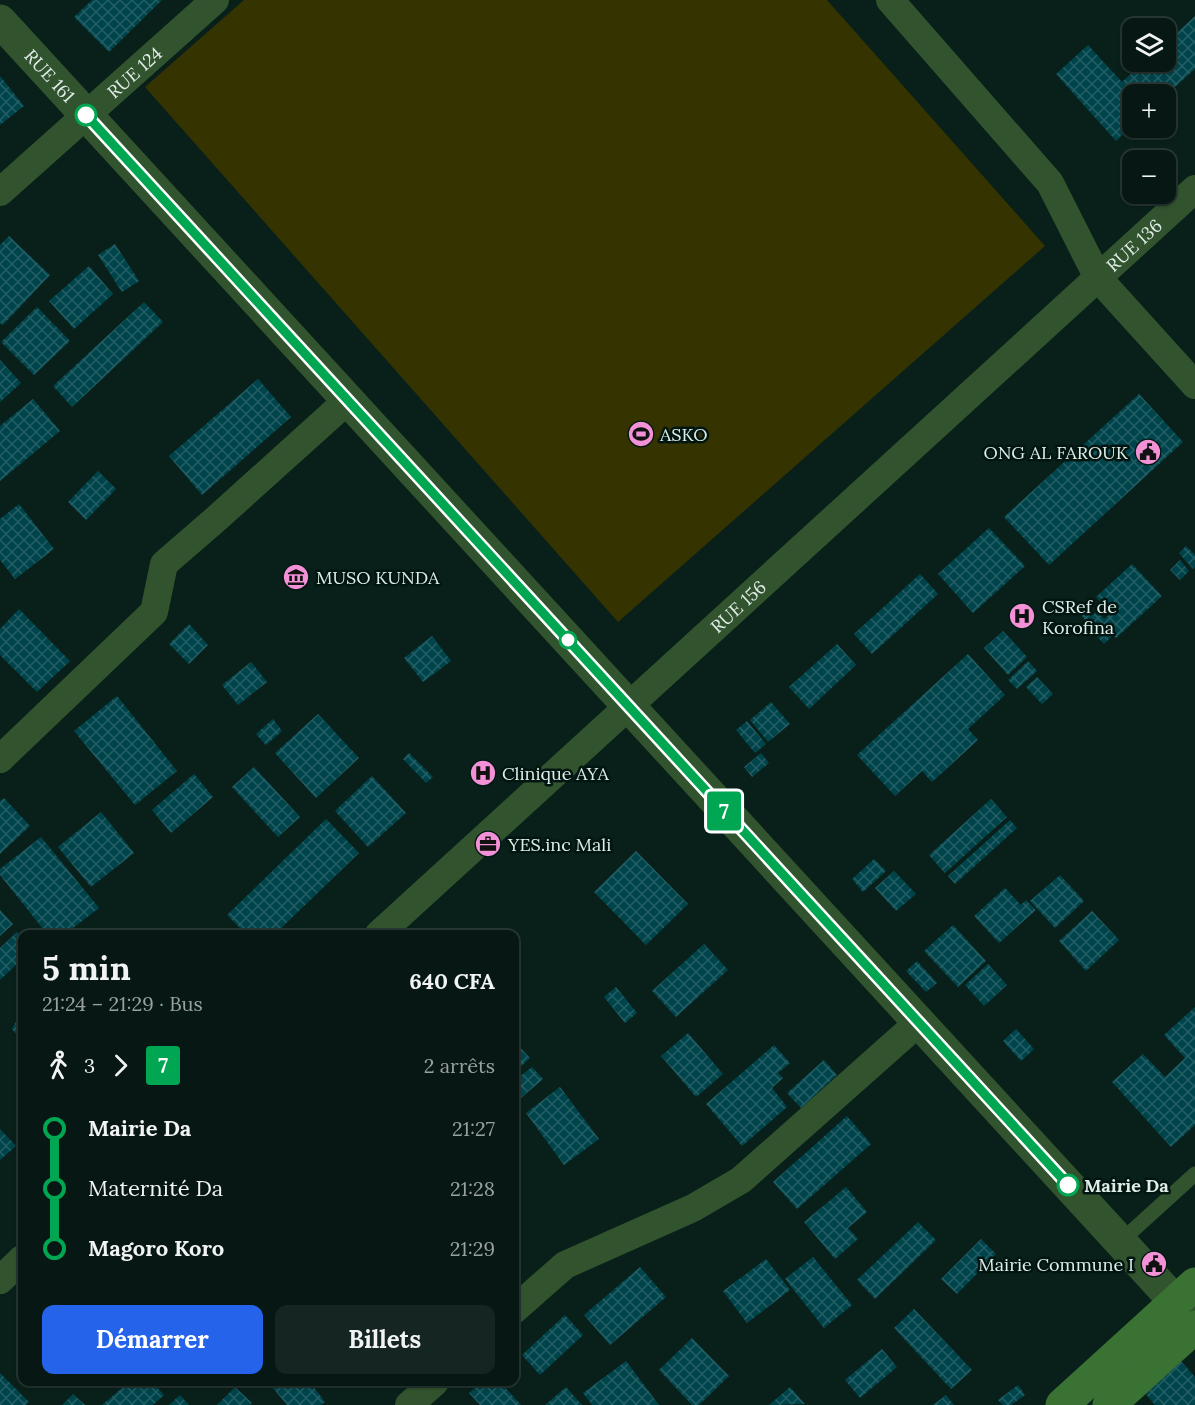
<!DOCTYPE html>
<html lang="fr">
<head>
<meta charset="utf-8">
<style>
	:root { --surface:#071814; --page:#152522; --text:#f1f3f6; --muted:#98a0a0; --line:#283734; --accent:#2563eb }
	body { margin:0; font-family:Lora,serif; background:var(--page); color:var(--text); height:100vh; display:flex; flex-direction:column; font-size:22px; white-space:nowrap }
	* { box-sizing:border-box; margin:0 }
	p { font-size:20px; color:var(--muted) }
	.icon { flex:none; width:33px; height:33px; fill:none; stroke:currentColor; stroke-width:2; stroke-linecap:round; stroke-linejoin:round }
	.map { position:relative; flex:1; overflow:hidden }
	.panel { position:absolute; left:18px; top:930px; width:501px; height:456px; display:flex; flex-direction:column; background:var(--surface); border-radius:12px; box-shadow:0 2px 4px #0004,0 0 0 2px var(--line) }
	.panel>* { flex:none }
	.badge { padding:0 12px; border-radius:4px; font-size:21px; line-height:39px }
	.buttons { position:absolute; left:1122px; top:18px; display:grid; gap:12px }
	.buttons a { display:grid; place-items:center; width:54px; height:54px; border-radius:12px; background:var(--surface); box-shadow:0 2px 4px #0004,0 0 0 2px var(--line); font-size:30px }
	.map>.badge { position:absolute; translate:-50% -50%; box-shadow:0 0 0 3px #fff }
	.legs { display:flex; align-items:center; gap:9px; height:66px; padding:0 24px; font-size:20px }
	.legs p { margin-inline-start:auto }
	.head { display:flex; align-items:center; justify-content:space-between; height:102px; padding:0 24px }
	h1 { font-size:33px; font-weight:700; line-height:45px }
	.cta { display:flex; gap:12px; margin-top:auto; padding:12px 24px }
	.cta a { flex:1; height:69px; border-radius:12px; background:var(--accent); color:#fff; font-size:24px; font-weight:700; line-height:69px; text-align:center }
	.cta a+a { background:var(--page); color:var(--text) }
	ul { padding:0 24px; list-style:none }
	li { display:flex; align-items:center; gap:21px; height:60px; font-size:22px }
	li i { display:grid; place-items:center; width:9px; height:100%; margin:0 8px; background:currentColor }
	li i::after { content:''; width:15px; height:15px; margin:-8px; border:4px solid; border-radius:50%; background:var(--surface) }
	li p { margin-inline-start:auto }
	li:first-child i { background:linear-gradient(#0000 50%,currentColor 0) }
	li:last-child i { background:linear-gradient(currentColor 50%,#0000 0) }
	.map>svg:first-child { display:block }
	.green { fill:#353400 }
	.building { fill:url(#building-cross-hatch) }
	.lines { fill:none; stroke-linecap:round; stroke-linejoin:round }
	.service { stroke:#31532d; stroke-width:15 }
	.minor { stroke:#31532d; stroke-width:28 }
	.tertiary { stroke:#31532d; stroke-width:33 }
	.secondary { stroke:#3a7234; stroke-width:33 }
	.line-1-casing { stroke:#fff; stroke-width:14 }
	.line-1 { stroke:#00a651; stroke-width:9 }
	.stop-1-dot { fill:#fff; stroke:#00a651; stroke-width:3 }
	.labels { text-anchor:middle; dominant-baseline:central; stroke-width:5; stroke-linejoin:round; paint-order:stroke }
	.street-label { font-size:18px; fill:#dfece8; stroke:#021611 }
	.poi-label { font-size:18px; fill:#dfece8; stroke:#021611; text-anchor:start }
	.stop-label { font-size:18px; font-weight:bold; fill:#dfece8; stroke:#021611; text-anchor:start }
</style>
</head>
<body>
<div class="map">
<svg width="1195" height="1405" viewBox="0 0 1195 1405">
	<defs>
		<pattern id="building-cross-hatch" width="8" height="8" patternUnits="userSpaceOnUse" patternTransform="scale(1.5)"><rect width="8" height="8" fill="#00444b"/><path d="M0 0l8 8M0 8l8-8" fill="none" stroke="#255f65"/></pattern>
	</defs>
	<rect width="100%" height="100%" fill="#09201a"/>
	<path class="green" d="M244 0H827L1045 246 618 622 145 87Z"/>
	<g class="building">
		<path d="M92 0H162L109 52 74 17Z"/>
		<path d="M1195 16V69L1167 94H1132V125L1116 141 1056 74 1088 45 1122 82 1144 62H1166V43Z"/>
		<path d="M0 76 24 106 0 125Z"/>
		<path d="M9 236 50 275 3 325 0 323V245Z"/>
		<path d="M115 244 139 281 122 292 98 255Z"/>
		<path d="M89 266 113 294 74 329 49 301Z"/>
		<path d="M144 302 163 322 72 407 53 386Z"/>
		<path d="M37 307 70 341 34 375 1 342Z"/>
		<path d="M0 360 21 383 0 402Z"/>
		<path d="M258 379 291 417 202 495 169 456Z"/>
		<path d="M1139 394 1183 442 1049 565 1004 517Z"/>
		<path d="M33 399 60 431 0 481V426Z"/>
		<path d="M98 471 116 489 86 520 68 502Z"/>
		<path d="M19 504 54 549 15 579 0 560V519Z"/>
		<path d="M989 528 1025 566 973 613 938 574Z"/>
		<path d="M1186 546 1195 555V567L1193 569 1179 553Z"/>
		<path d="M1180 560 1189 571 1180 580 1170 570Z"/>
		<path d="M1132 564 1162 596 1116 638 1113 635 1104 644 1084 623 1086 621 1077 611 1084 605 1093 615 1097 611 1104 619 1111 613 1096 597Z"/>
		<path d="M920 574 938 594 872 654 854 634Z"/>
		<path d="M19 609 70 661 37 692 0 655V629Z"/>
		<path d="M189 624 208 645 189 664 169 644Z"/>
		<path d="M1003 631 1027 657 1008 675 984 648Z"/>
		<path d="M432 636 451 661 423 682 404 658Z"/>
		<path d="M837 644 856 665 809 709 789 687Z"/>
		<path d="M968 654 1005 695 968 729 978 740 932 782 922 771 895 796 857 755Z"/>
		<path d="M1028 661 1037 671 1017 689 1008 680Z"/>
		<path d="M251 662 267 682 238 705 222 685Z"/>
		<path d="M1037 677 1053 694 1042 704 1026 687Z"/>
		<path d="M117 696 177 771 135 805 74 731Z"/>
		<path d="M771 702 790 724 768 742 750 720Z"/>
		<path d="M318 714 359 758 316 798 275 753Z"/>
		<path d="M273 719 282 731 266 745 256 734Z"/>
		<path d="M747 721 766 744 755 753 736 730Z"/>
		<path d="M409 753 433 777 426 783 403 759Z"/>
		<path d="M761 753 769 763 752 777 744 767Z"/>
		<path d="M254 767 300 817 278 837 232 787Z"/>
		<path d="M194 774 213 797 171 833 152 810Z"/>
		<path d="M372 776 406 813 368 847 335 811Z"/>
		<path d="M4 798 30 826 0 854V801Z"/>
		<path d="M991 799 1007 817 945 873 929 855Z"/>
		<path d="M101 812 134 853 91 887 58 847Z"/>
		<path d="M326 819 359 853 275 934H246L227 915Z"/>
		<path d="M1010 820 1017 828 955 884 948 876Z"/>
		<path d="M41 837 99 908 65 934H47L0 875V869Z"/>
		<path d="M636 851 688 904 646 945 594 892Z"/>
		<path d="M874 859 886 871 863 892 852 879Z"/>
		<path d="M894 871 916 894 896 911 875 888Z"/>
		<path d="M1060 875 1084 901 1055 928 1030 901Z"/>
		<path d="M1005 888 1021 905 1026 900 1036 910 999 943 974 916Z"/>
		<path d="M0 910 13 924 0 936Z"/>
		<path d="M1092 911 1119 940 1086 971 1059 941Z"/>
		<path d="M953 925 986 961 958 987 924 951Z"/>
		<path d="M17 932 22 938V959L0 980V948Z"/>
		<path d="M704 944 728 970 676 1017 652 991Z"/>
		<path d="M917 961 937 983 926 992 906 971Z"/>
		<path d="M988 964 1007 985 984 1006 965 985Z"/>
		<path d="M616 987 637 1013 625 1023 604 997Z"/>
		<path d="M1195 1007V1125L1171 1147 1112 1082 1143 1054 1165 1077 1185 1058 1164 1035Z"/>
		<path d="M22 1011V1041L12 1029Z"/>
		<path d="M1016 1029 1034 1049 1021 1061 1003 1041Z"/>
		<path d="M688 1033 723 1074 696 1097 661 1056Z"/>
		<path d="M514 1041 530 1058 514 1073Z"/>
		<path d="M774 1045 790 1063 778 1073 783 1078 772 1088 787 1107 742 1146 706 1104Z"/>
		<path d="M824 1060 837 1075 801 1108 787 1093Z"/>
		<path d="M532 1067 543 1079 514 1104V1081Z"/>
		<path d="M560 1087 599 1139 564 1165 526 1113Z"/>
		<path d="M847 1116 871 1144 797 1209 773 1182Z"/>
		<path d="M0 1129 16 1146 0 1160Z"/>
		<path d="M846 1187 867 1212 848 1228 858 1239 835 1259 804 1222Z"/>
		<path d="M918 1222 936 1240 875 1299 857 1280Z"/>
		<path d="M981 1239 996 1254 957 1294 941 1279Z"/>
		<path d="M813 1257 852 1305 824 1328 785 1279Z"/>
		<path d="M766 1259 790 1290 747 1323 723 1291Z"/>
		<path d="M640 1267 666 1297 610 1345 584 1315Z"/>
		<path d="M914 1309 972 1370 951 1389 894 1328Z"/>
		<path d="M565 1315 583 1335 540 1375 522 1355Z"/>
		<path d="M692 1338 729 1376 699 1405H692L659 1370Z"/>
		<path d="M882 1349 897 1367 860 1398 845 1380Z"/>
		<path d="M1180 1360 1195 1377V1405H1155L1144 1392Z"/>
		<path d="M626 1361 659 1405H592L583 1393Z"/>
		<path d="M0 1373 29 1402 26 1405H0Z"/>
		<path d="M129 1382H152L164 1395 153 1405H102Z"/>
		<path d="M268 1382H310L325 1402 321 1405H287Z"/>
		<path d="M482 1382H500L521 1405H480L469 1393Z"/>
		<path d="M1018 1385 1025 1395 1011 1405H1003L998 1400Z"/>
		<path d="M235 1387 252 1403 250 1405H217Z"/>
		<path d="M566 1387 582 1405H545Z"/>
		<path d="M790 1387 805 1404 769 1405Z"/>
		<path d="M73 1394 85 1405H62Z"/>
		<path d="M180 1395 189 1405H169Z"/>
		<path d="M946 1395 954 1405H933Z"/>
	</g>
	<g class="lines">
		<path class="service" d="M1120 1242 1195 1174"/>
		<g class="minor">
			<path d="M890 0 1050 183 1098 278 1195 385"/>
			<path id="s1" d="M0 192 215 0"/>
			<path d="M0 759 154 612 164 564 216 519 348 400"/>
			<path id="s2" d="M379 934 1195 189"/>
			<path d="M0 1280 22 1259"/>
			<path d="M514 1310 565 1265 693 1208 741 1180 919 1022"/>
			<path d="M409 1405 435 1382"/>
		</g>
		<path class="tertiary" id="s3" d="M0 21 1194 1322"/>
		<g class="secondary">
			<path d="M1062 1405 1195 1284"/>
			<path d="M1109 1405 1195 1327"/>
		</g>
	</g>
	<g class="lines">
		<g class="line-1-casing">
			<path id="line-1" d="M86 115 1068 1185"/>
		</g>
		<use href="#line-1" class="line-1"/>
	</g>
	<defs>
		<g id="stadium-disc" transform="scale(1.35)"><circle r="9.5" fill="#f391d6" stroke="#021611"/><path d="M0-5a6.5 5 0 1 0 0 10a6.5 5 0 1 0 0-10ZM-3.5-1.8h7v3.6h-7Z" fill="#111"/></g>
		<g id="civic-disc" transform="scale(1.35)"><circle r="9.5" fill="#f391d6" stroke="#021611"/><path d="M-.6-6.5H3V-4.5H.6V-3L4-1V1h2V6H-6V1h2V-1L-.6-3ZM-1.2 2.5V6h2.4V2.5Z" fill="#111"/></g>
		<g id="museum-disc" transform="scale(1.35)"><circle r="9.5" fill="#f391d6" stroke="#021611"/><path d="M0-6L6-3V-2H-6V-3ZM-5-1h2V3h-2ZM-1-1h2V3h-2ZM3-1h2V3H3ZM-6 4H6V6H-6Z" fill="#111"/></g>
		<g id="hospital-disc" transform="scale(1.35)"><circle r="9.5" fill="#f391d6" stroke="#021611"/><path d="M-5-5h3v3.5h4V-5h3V5h-3V1.5h-4V5h-3Z" fill="#111"/></g>
		<g id="office-disc" transform="scale(1.35)"><circle r="9.5" fill="#f391d6" stroke="#021611"/><path d="M-6-3h4V-5.5h4V-3h4V5H-6ZM-1-4.5V-3h2v-1.5ZM-6 0V1H6V0Z" fill="#111"/></g>
	</defs>
	<g fill-rule="evenodd">
		<use href="#stadium-disc" x="641" y="434"/>
		<use href="#civic-disc" x="1148" y="452"/>
		<use href="#museum-disc" x="296" y="577"/>
		<use href="#hospital-disc" x="1022" y="616"/>
		<use href="#hospital-disc" x="483" y="773"/>
		<use href="#office-disc" x="488" y="844"/>
		<use href="#civic-disc" x="1154" y="1264"/>
	</g>
	<g class="stop-1-dot">
		<circle cx="86" cy="115" r="10"/>
		<circle cx="568" cy="640" r="8"/>
		<circle cx="1068" cy="1185" r="10"/>
	</g>
	<g class="labels">
		<g class="street-label">
			<text stroke="none"><textPath href="#s1" startOffset="180">RUE 124</textPath></text>
			<text stroke="none"><textPath href="#s3" startOffset="74">RUE 161</textPath></text>
			<text stroke="none"><textPath href="#s2" startOffset="1022">RUE 136</textPath></text>
			<text stroke="none"><textPath href="#s2" startOffset="486">RUE 156</textPath></text>
		</g>
		<g class="poi-label">
			<text x="660" y="434">ASKO</text>
			<text x="1128" y="452" text-anchor="end">ONG AL FAROUK</text>
			<text x="316" y="577">MUSO KUNDA</text>
			<text x="1042" y="606">CSRef de<tspan x="1042" dy="21">Korofina</tspan></text>
			<text x="502" y="773">Clinique AYA</text>
			<text x="508" y="844">YES.inc Mali</text>
			<text x="1134" y="1264" text-anchor="end">Mairie Commune I</text>
		</g>
		<g class="stop-label">
			<text x="1084" y="1185">Mairie Da</text>
		</g>
	</g>
</svg>
<div class="buttons">
<a><svg class="icon" aria-label="layers" viewBox="0 0 24 24"><path d="M12 4l9 5-9 5-9-5zM3 14l9 5 9-5"/></svg></a>
<a>+</a>
<a>−</a>
</div>
<b class="badge" style="left:724px;top:811px;background:#00a651;color:#fff">7</b>
<section class="panel">
<div class="head"><div><h1>5 min</h1><p>21:24 – 21:29 · Bus</p></div><b>640 CFA</b></div>
<div class="legs"><svg class="icon" aria-label="walk" viewBox="0 0 24 24"><circle cx="13" cy="4" r="2"/><path d="M13 8l-2 6 4 7M11 14l-3 7M7 12l3-4h3l4 4"/></svg>3<svg class="icon" aria-label="forward" viewBox="0 0 24 24"><path d="M9 5l7 7-7 7"/></svg><b class="badge" style="background:#00a651;color:#fff">7</b><p>2 arrêts</p></div>
<ul>
<li><i style="color:#00a651"></i><b>Mairie Da</b><p>21:27</p></li>
<li><i style="color:#00a651"></i><span>Maternité Da</span><p>21:28</p></li>
<li><i style="color:#00a651"></i><b>Magoro Koro</b><p>21:29</p></li>
</ul>
<div class="cta"><a>Démarrer</a><a>Billets</a></div>
</section>
</div>
</body>
</html>
